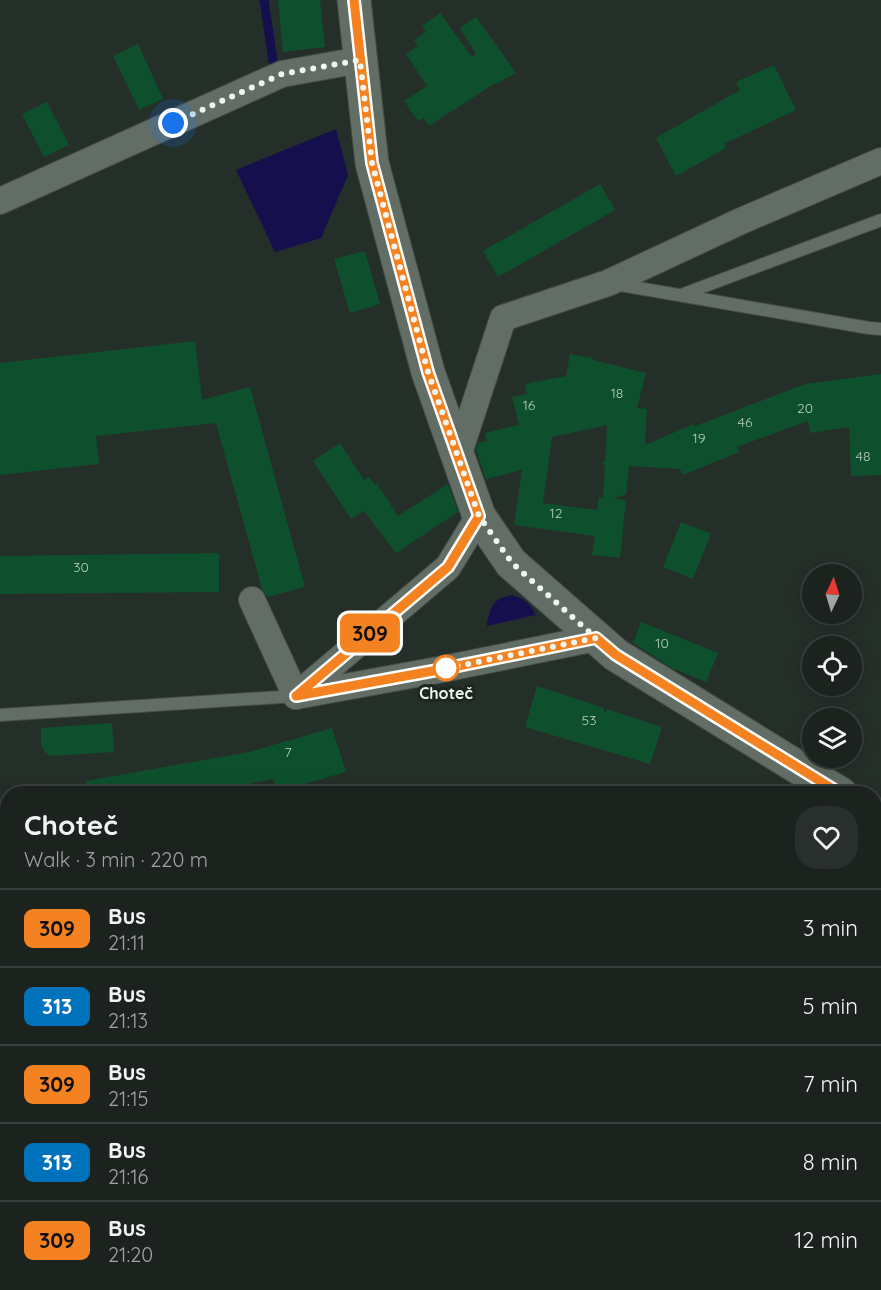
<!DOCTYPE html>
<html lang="en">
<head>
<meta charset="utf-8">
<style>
	:root { --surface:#1c231f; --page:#292f2c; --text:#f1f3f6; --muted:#a0a4a4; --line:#3a403d }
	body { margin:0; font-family:Quicksand,sans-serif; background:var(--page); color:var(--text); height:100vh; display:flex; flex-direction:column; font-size:22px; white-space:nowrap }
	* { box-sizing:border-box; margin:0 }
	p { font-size:20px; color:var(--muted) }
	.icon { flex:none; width:33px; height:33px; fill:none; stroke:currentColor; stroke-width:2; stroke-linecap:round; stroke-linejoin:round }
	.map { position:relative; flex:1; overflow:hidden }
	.panel { position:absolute; left:0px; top:786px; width:882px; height:504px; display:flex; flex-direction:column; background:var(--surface); border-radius:24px 24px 0 0; box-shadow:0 3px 15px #0003,0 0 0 2px var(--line) }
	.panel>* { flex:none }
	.badge { padding:0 12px; border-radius:9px; font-size:21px; line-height:39px }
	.needle { width:39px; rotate:4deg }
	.buttons { position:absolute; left:802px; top:564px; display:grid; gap:12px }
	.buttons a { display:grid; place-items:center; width:60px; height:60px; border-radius:50%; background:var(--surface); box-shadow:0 3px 15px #0003,0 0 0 2px var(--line); font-size:30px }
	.you { position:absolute; width:30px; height:30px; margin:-15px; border:4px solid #fff; border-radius:50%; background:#1a73e8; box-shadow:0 0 0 9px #1a73e833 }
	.map>.badge { position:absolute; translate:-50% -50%; box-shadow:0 0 0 3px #fff }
	.round { display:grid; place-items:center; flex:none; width:63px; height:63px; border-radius:24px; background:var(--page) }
	.headline { display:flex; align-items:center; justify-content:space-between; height:102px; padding:0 24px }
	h1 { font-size:28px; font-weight:800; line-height:45px }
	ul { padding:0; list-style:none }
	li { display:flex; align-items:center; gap:18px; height:78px; padding:0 24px; border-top:2px solid var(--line) }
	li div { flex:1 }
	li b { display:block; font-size:22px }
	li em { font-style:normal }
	li .badge { min-width:66px; font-weight:700; text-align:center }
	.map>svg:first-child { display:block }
	.green { fill:#424671 }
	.water { fill:#160f4d }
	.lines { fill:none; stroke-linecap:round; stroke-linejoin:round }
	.stream { stroke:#160f4d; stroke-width:9 }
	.building { fill:#0e502e; fill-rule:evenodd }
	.lane-casing { stroke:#444d47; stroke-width:14 }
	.street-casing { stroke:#444d47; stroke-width:28 }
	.secondary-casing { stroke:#444d47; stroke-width:35 }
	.lane { stroke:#626d65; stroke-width:12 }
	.street { stroke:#626d65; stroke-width:26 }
	.secondary { stroke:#626d65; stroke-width:33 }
	.line-casing { stroke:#fff; stroke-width:14 }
	.line { stroke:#f58220; stroke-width:9 }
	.walk { stroke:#eff6f1; stroke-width:6; stroke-dasharray:0 10.8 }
	.stop-dot { fill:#fff; stroke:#f58220; stroke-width:3 }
	.labels { text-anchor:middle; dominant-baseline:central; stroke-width:6; stroke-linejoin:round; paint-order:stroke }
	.number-label { font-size:14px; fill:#b7ccc0 }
	.stop-label { font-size:16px; font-weight:bold; fill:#eff6f1; stroke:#1c251f }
</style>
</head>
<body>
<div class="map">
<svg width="881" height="1290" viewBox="0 0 881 1290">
	<rect width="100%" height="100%" fill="#252f29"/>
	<path class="green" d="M420 1282 422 1290H226L225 1283Z"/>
	<g class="water">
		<path d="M336 129 348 175 321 238 275 252 236 170Z"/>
		<path d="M511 595C524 598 530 603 536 615L487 626C487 617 492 602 501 598 502 597 510 596 511 595Z"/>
	</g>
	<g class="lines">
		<path class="stream" d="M264 0 273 61"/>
	</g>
	<g class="building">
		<path d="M278 0H320L325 47 283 52Z"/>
		<path d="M440 13 472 57 476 54 460 28 476 17 516 73 496 84 495 83 429 126 424 118 418 121 404 101 427 86 406 54 418 46 414 40 426 32 422 26Z"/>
		<path d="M138 44 163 99 139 110 113 56Z"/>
		<path d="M774 65 796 110 724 144 726 148 676 176 656 138 740 90 736 82Z"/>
		<path d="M47 102 69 145 44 157 22 114Z"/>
		<path d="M600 184 615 210 498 277 483 251Z"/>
		<path d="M365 251 380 304 350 313 334 259Z"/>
		<path d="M195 341 202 400 250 387 305 587 267 597 262 589 216 423 96 436 99 464 0 475V363Z"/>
		<path d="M570 354 593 358V360L646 373 637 408 647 409 645 445 694 424 695 426 805 384 881 374V475L851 476 849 427 810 433 808 421 737 447 739 452 683 475 680 469 629 466 626 494 613 499 626 500 620 558 592 555 595 536 514 525 522 470 486 479 476 450 478 443 487 441 485 433 519 425 512 397 527 394 525 384 566 376ZM607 425 605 462 600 464 605 465 603 498 599 497 597 510 543 503 552 437Z"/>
		<path d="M340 443 364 480 369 477 375 485 377 484 398 516 448 484 458 512 396 553 364 511 351 519 313 461Z"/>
		<path d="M681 522 711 534 693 579 663 567Z"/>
		<path d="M219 553V592L0 594V556Z"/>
		<path d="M641 622 718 653 706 682 672 668 633 643Z"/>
		<path d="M537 686 604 708V712H605L607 709 662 727 650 764 525 727Z"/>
		<path d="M112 723 114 752 51 756 45 752 41 746V728Z"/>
		<path d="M332 728 346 772 304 784 308 794H279L273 779 198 794H87L86 781 249 752Z"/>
	</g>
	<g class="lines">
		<g class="lane-casing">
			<g id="lane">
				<path d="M615 284 869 328 881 329"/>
				<path d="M681 295 881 220"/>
				<path d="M0 715 296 696"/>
			</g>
		</g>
		<g class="street-casing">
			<g id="street">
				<path d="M0 201 282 74 360 60"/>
				<path d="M458 456 503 318 608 283 741 221 881 161"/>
				<path d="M252 600 296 696"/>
				<path d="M296 696 438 670 596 638"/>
				<path d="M296 696 448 567 479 516"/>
			</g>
		</g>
		<g class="secondary-casing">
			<g id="secondary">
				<path d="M354 0 372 163 428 372 479 516 511 563 616 655 841 794"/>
				<path d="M874 814 881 818"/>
			</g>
		</g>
		<use href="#lane" class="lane"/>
		<use href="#street" class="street"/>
		<use href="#secondary" class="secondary"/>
	</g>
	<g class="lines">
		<g class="line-casing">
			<path id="line" d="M354 0 372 163 428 372 479 516 448 567 296 696 438 670 596 638 616 655 841 794"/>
		</g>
		<use href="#line" class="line"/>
		<path class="walk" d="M173 123 282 74 360 60 372 163 428 372 479 516 512 563 596 638 438 670 446 668"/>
	</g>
	<circle class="stop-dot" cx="446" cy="668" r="12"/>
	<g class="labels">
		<g class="number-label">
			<text x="617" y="393">18</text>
			<text x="529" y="405">16</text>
			<text x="805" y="408">20</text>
			<text x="745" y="422">46</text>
			<text x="699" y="438">19</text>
			<text x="863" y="456">48</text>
			<text x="556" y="513">12</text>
			<text x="81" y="567">30</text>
			<text x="662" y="643">10</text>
			<text x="589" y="720">53</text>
			<text x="288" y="752">7</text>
		</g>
		<g class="stop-label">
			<text x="446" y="693">Choteč</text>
		</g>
	</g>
</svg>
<div class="buttons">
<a><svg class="needle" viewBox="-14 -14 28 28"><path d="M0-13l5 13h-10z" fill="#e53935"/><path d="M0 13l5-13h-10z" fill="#a0a4a4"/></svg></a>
<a><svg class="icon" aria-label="locate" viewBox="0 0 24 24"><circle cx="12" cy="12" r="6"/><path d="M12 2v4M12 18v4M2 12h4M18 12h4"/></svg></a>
<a><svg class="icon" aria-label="layers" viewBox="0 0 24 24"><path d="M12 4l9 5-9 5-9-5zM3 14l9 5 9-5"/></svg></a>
</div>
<div class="you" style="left:173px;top:123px"></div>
<b class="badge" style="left:370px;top:633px;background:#f58220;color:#111">309</b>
<section class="panel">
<div class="headline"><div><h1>Choteč</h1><p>Walk · 3 min · 220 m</p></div><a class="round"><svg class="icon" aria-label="heart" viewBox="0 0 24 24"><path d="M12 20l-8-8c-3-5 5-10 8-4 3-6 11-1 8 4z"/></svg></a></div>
<ul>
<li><span class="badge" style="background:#f58220;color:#111">309</span><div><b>Bus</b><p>21:11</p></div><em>3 min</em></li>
<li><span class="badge" style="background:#0072bc;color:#fff">313</span><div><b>Bus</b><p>21:13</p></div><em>5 min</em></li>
<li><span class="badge" style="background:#f58220;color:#111">309</span><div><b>Bus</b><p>21:15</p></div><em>7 min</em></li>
<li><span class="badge" style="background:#0072bc;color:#fff">313</span><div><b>Bus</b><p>21:16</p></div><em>8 min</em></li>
<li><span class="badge" style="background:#f58220;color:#111">309</span><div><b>Bus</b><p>21:20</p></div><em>12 min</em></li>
</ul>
</section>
</div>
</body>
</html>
